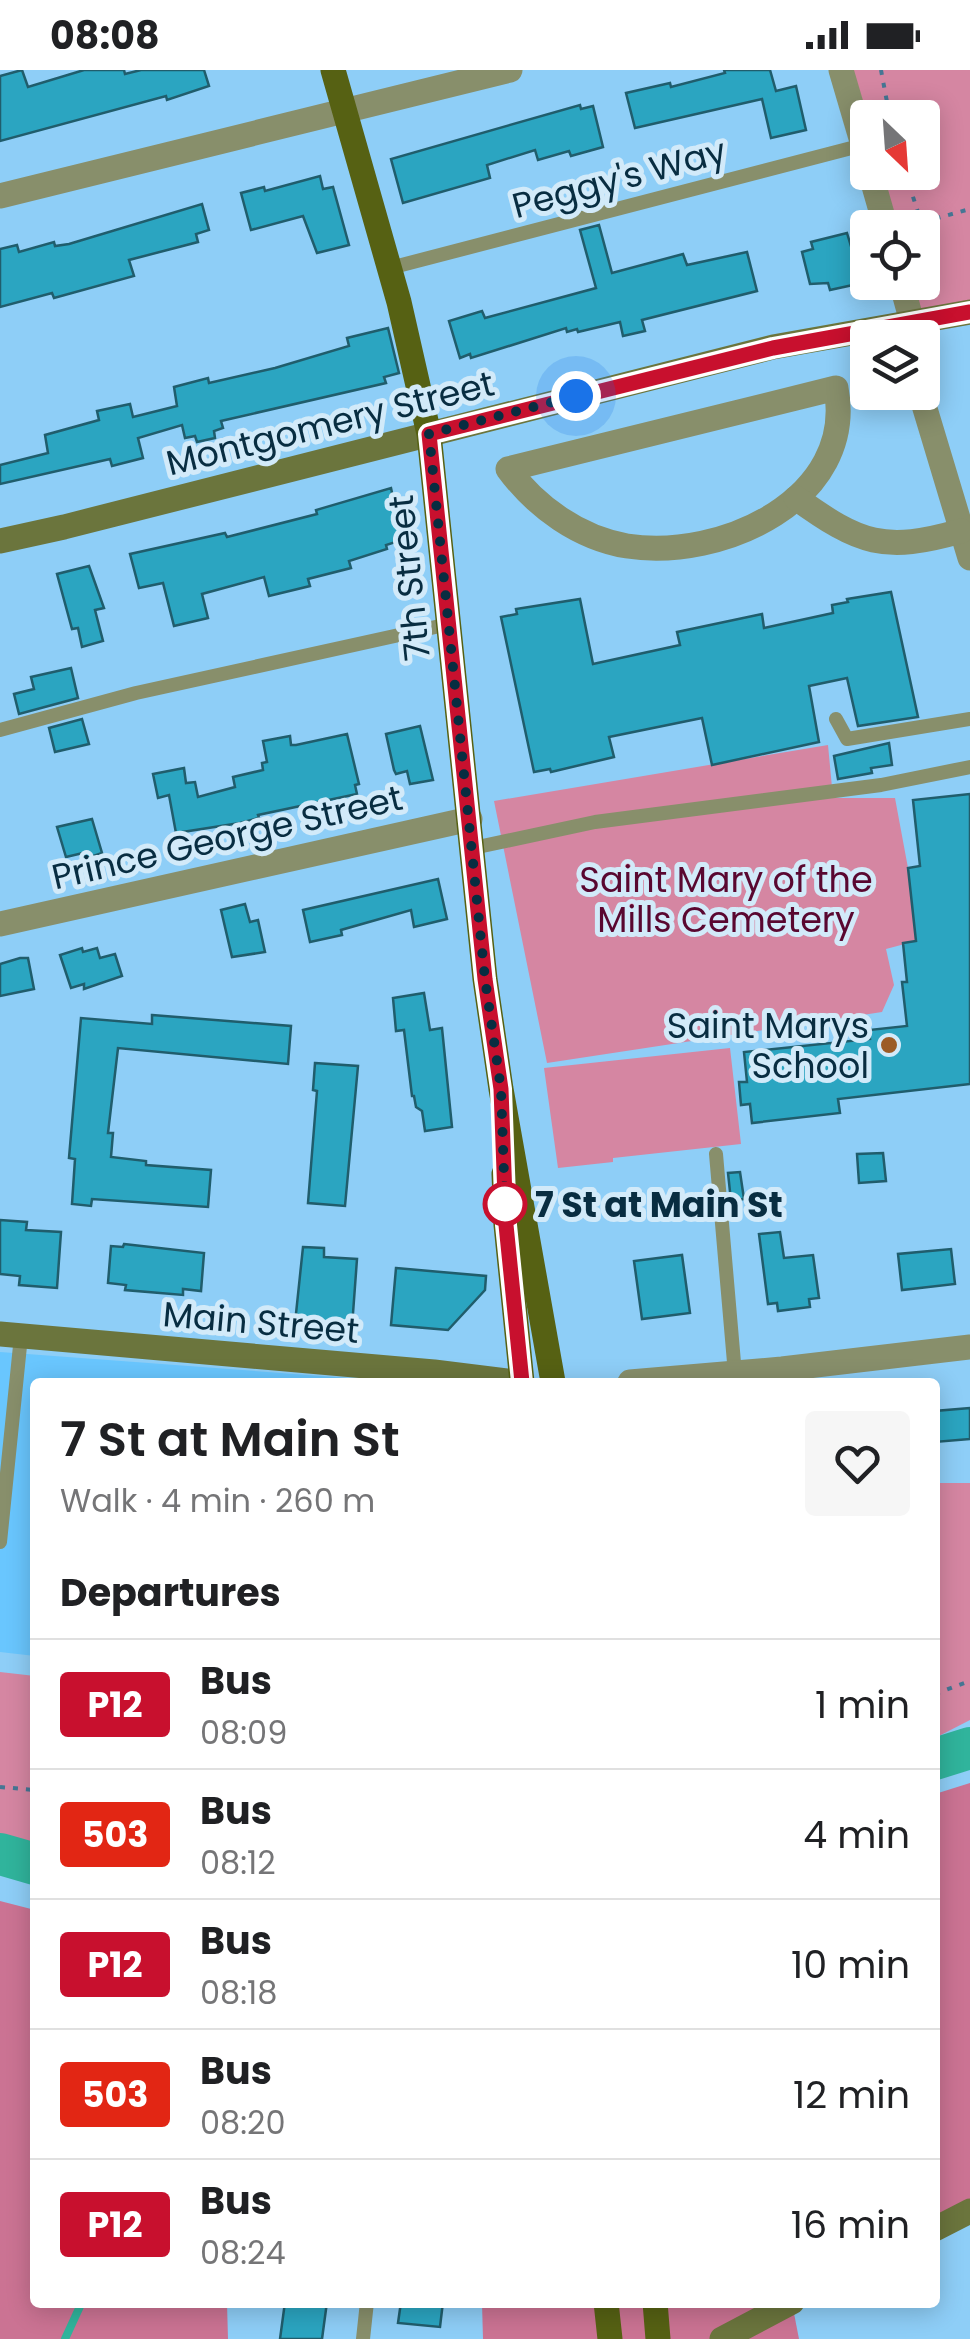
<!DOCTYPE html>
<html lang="en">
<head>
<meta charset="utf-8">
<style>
	:root { --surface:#fff; --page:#f6f6f6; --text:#202124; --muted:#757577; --line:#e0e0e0 }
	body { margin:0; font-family:Poppins,sans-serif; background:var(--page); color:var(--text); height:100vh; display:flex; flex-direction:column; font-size:38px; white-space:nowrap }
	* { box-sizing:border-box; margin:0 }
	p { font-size:32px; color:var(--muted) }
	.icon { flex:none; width:55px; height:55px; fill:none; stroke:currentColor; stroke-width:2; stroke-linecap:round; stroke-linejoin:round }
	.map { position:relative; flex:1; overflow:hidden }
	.details { position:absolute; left:30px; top:1308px; width:910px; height:930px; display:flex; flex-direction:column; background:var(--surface); border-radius:10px; box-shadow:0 5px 25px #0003 }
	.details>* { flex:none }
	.badge { padding:0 20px; border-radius:8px; font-size:35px; line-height:65px }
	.needle { width:65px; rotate:155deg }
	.fabs { position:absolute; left:850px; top:30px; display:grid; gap:20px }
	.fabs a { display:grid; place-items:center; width:90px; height:90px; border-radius:10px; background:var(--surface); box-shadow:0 5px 25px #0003; font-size:50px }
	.you { position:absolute; width:50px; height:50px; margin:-25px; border:8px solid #fff; border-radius:50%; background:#1a73e8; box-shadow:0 0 0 15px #1a73e833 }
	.map>.badge { position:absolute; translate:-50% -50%; box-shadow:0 0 0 5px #fff }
	h2 { padding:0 30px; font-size:38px; line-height:90px }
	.round { display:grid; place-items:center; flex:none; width:105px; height:105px; border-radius:10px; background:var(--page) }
	.summary { display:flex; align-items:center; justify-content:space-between; height:170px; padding:0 30px }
	h1 { font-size:48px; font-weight:600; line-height:75px }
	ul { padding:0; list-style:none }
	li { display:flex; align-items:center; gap:30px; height:130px; padding:0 30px; border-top:2px solid var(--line) }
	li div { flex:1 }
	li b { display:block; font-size:38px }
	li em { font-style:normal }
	li .badge { min-width:110px; font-weight:700; text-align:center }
	.status { display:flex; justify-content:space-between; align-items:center; height:70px; padding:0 50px; background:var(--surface); direction:ltr }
	.status svg { height:28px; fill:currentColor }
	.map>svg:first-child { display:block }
	.built { fill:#69c6fe }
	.green { fill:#d586a2 }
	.forest { fill:#cb7393 }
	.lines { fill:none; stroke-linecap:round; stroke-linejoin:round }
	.stream { stroke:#30b49c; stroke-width:8 }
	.river { stroke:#30b49c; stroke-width:42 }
	.building { fill:#2ba5c1; stroke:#205d6c; stroke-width:2.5 }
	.path { stroke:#457694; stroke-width:4; stroke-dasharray:5 8; stroke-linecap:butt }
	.lane { stroke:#888f6b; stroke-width:14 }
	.street { stroke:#888f6b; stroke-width:25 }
	.secondary { stroke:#6b753d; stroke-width:25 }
	.primary { stroke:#566113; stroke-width:25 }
	.line-casing { stroke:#fff; stroke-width:22 }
	.line { stroke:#c8102e; stroke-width:15 }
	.walk { stroke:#082d41; stroke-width:10; stroke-dasharray:0 18 }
	.poi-dot { fill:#9c5c26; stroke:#d2eaf9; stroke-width:4 }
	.stop-dot { fill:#fff; stroke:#c8102e; stroke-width:5 }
	.labels { text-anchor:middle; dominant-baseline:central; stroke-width:10; stroke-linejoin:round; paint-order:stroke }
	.street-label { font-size:35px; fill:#082d41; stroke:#d2eaf9 }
	.park-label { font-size:35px; fill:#590730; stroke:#d2eaf9 }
	.poi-label { font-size:35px; fill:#082d41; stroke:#d2eaf9; text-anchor:end }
	.stop-label { font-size:35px; font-weight:bold; fill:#082d41; stroke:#d2eaf9; text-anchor:start }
</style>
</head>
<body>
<div class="status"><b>08:08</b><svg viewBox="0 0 49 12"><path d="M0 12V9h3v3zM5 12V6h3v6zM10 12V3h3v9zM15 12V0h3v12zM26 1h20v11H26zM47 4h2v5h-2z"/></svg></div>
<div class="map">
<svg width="970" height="2269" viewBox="0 0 970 2269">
	<rect width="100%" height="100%" fill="#8ecef7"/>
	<path class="built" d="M0 1282 402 1312H35V1586L0 1582Z"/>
	<g class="green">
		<path d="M841 0H970V243L912 252 901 213 922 212V158L886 157 870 103 922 102V48H868Z"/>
		<path d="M828 675 833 728H895L908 798 916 871 886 879 894 915 882 942 547 993 494 731Z"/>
		<path d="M730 978 741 1074 613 1088V1092L558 1098 544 998Z"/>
		<path d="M935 1413H970V1650L935 1668Z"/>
		<path d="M0 1602 35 1606V1785L0 1781Z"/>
	</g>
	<g class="forest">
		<path d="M970 1713V2141L935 2159V1724Z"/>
		<path d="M0 1831 35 1840V2232L227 2233 228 2269H0Z"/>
		<path d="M482 2233H792L799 2269H483Z"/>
	</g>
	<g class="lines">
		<path class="stream" d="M65 2269 82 2232"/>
		<g class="river">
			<path d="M935 1689 970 1678"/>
			<path d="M0 1784 35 1794"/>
		</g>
	</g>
	<g class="building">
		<path d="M22 0 28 17 84 0H124L125 4 141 0H204L209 16 167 30 166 26 0 71V6Z"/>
		<path d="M724 0H770L776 21 796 16 806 60 771 68 762 29 635 58 626 23 670 13 671 17 725 3Z"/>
		<path d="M580 35 581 39 593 36 603 77 571 86 569 81 538 90 535 80 487 95 490 108 403 133 391 89Z"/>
		<path d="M320 106 323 119 333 117 349 175 317 183 303 146 251 160 241 123 264 117 265 121Z"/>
		<path d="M202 134 209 160 196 164 198 172 129 190 134 206 54 228 52 223 0 237V179L17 175 19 182 54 172 55 176 69 174Z"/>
		<path d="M599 155 612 203 683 184 687 195 747 182 757 221 642 250 645 261 623 266 620 252 578 262 577 259 567 262 566 258 471 288 470 284 460 288 449 251 482 241 485 248 596 218 580 160Z"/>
		<path d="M847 163 862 213 830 220 828 213 810 214 802 182 813 179 811 172Z"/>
		<path d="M388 258 399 303 384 307 386 313 221 351 223 358 214 361 215 368 197 372 195 366 185 368 182 355 138 368 143 388 112 396 110 389 0 414V395L48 383 45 365 99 350 97 341 130 334 133 347 177 336 174 317 208 308 209 313 275 298 349 276 347 268Z"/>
		<path d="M391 418 402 470 386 475 387 479 349 491 351 498 308 509 310 516 269 526 264 507 202 524 208 548 174 556 163 513 139 518 130 484 225 463 227 467 317 444 316 440Z"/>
		<path d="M89 496 104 538 95 540 103 571 82 577 78 558 72 559 57 504Z"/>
		<path d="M891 522 918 647 858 656 847 608 809 616 819 672 712 695 702 648 609 667 614 687 551 702 550 699 534 702 501 547 517 544 516 539 580 529 593 594 680 575 677 562 762 544 764 558 833 543 832 535 848 532 847 529Z"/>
		<path d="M71 598 78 628 19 644 14 624 34 619 31 607Z"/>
		<path d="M82 649 89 674 55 682 49 658Z"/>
		<path d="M420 656 433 710 410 714 407 701 396 704 394 700 386 664Z"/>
		<path d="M347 664 359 714 355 715 357 724 258 745 259 748 240 753 176 763 169 725 158 728 153 704 184 698 186 713 195 712 198 727 235 717 233 707 263 700 262 693 267 692 263 671 290 666 291 675H296Z"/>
		<path d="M889 673 892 695 871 698 872 703 838 709 834 686Z"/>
		<path d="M970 724V1014L838 1029 840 1043 752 1053 750 1034 741 1035 739 1012H747L744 982 870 969 869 960 907 956 902 912H907L903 873 916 871 908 798 920 796 913 730Z"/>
		<path d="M92 749 102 783 85 789 83 783 66 787 57 757Z"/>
		<path d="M438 809 447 849 414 857 411 840 341 860 342 865 310 872 303 840Z"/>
		<path d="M245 834 250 852 258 850 265 882 232 887 221 840Z"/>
		<path d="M82 878 83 882 97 878 100 888 115 884 122 906 84 919V914L71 918 60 885Z"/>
		<path d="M20 888H28L34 919 0 926V894Z"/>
		<path d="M424 923 430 960 442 958 452 1057 425 1061 422 1041 416 1037 414 1026H412L404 960 396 961 393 928Z"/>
		<path d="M152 945 291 956 288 994 118 978 108 1063H113L111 1087 146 1091V1095L211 1100 208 1137 92 1129 91 1136 72 1134 75 1089 69 1088 81 948 152 954Z"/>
		<path d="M315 993 358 996 345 1136 308 1133 317 1021 313 1020Z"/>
		<path d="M883 1083 886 1111 859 1113 857 1084Z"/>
		<path d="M740 1102 744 1129 731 1131 728 1103Z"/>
		<path d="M0 1150 27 1152 26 1160 61 1162 57 1218 19 1215 20 1206 0 1204Z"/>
		<path d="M780 1162 784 1188 813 1185 819 1228 809 1229 810 1237 778 1241 777 1233 768 1234 759 1164Z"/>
		<path d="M124 1174 204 1183 201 1221 183 1219V1225L125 1220 126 1215 108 1213 111 1176 123 1177Z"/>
		<path d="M303 1177 324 1178V1187L357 1189 352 1257 295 1253Z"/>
		<path d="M951 1179 955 1214 902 1220 898 1184Z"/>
		<path d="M682 1185 690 1243 642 1249 634 1191Z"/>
		<path d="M396 1198 486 1206 485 1220 448 1260 391 1255Z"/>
		<path d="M970 1338V1369L935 1372V1341Z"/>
		<path d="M285 2232H327L322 2269H280Z"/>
		<path d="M401 2232H443L440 2257 398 2253Z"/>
	</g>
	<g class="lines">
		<g class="path">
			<path d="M881 0 890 48"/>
			<path d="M905 102 926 167 922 175"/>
			<path d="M923 152 970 139"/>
			<path d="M935 1624 970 1611"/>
			<path d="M0 1717 35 1720"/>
		</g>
		<g class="lane">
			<path d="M390 198 863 75"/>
			<path d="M836 649 847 669 970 649"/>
			<path d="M0 660 136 623 449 554"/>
			<path d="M473 778 595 752 881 715 970 697"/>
			<path d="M716 1084 735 1304"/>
			<path d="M0 1472 21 1266"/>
			<path d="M363 2269 367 2232"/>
		</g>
		<g class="street">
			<path d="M841 0 868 92"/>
			<path d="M870 102 886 158"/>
			<path d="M0 126 510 0"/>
			<path d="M901 212 912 252 913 268"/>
			<path d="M836 318C857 429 721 491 627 476 579 468 536 437 508 399Z"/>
			<path d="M920 322 970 488"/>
			<path d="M796 428C860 474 884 483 961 461"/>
			<path d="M0 854 470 749"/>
			<path d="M630 1312 782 1299 970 1277"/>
		</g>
		<g class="secondary">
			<path d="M0 471 64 457 773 277 970 242"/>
			<path d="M0 1264 434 1302 516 1312"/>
			<path d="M935 2159 970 2141"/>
			<path d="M722 2269 792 2232"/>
		</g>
		<g class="primary">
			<path d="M333 0 399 232 429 364 485 909 501 1019 553 1312"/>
			<path d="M504 1104 506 1155 522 1312"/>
			<path d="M606 2232 610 2269"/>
			<path d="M655 2232 658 2269"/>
		</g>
	</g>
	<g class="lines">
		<g class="line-casing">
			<path id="line" d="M522 1312 506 1155 501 1019 485 909 429 364 773 278 970 242"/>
		</g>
		<use href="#line" class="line"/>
		<path class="walk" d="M505 1134 501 1019 485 909 429 364 576 326"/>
	</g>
	<circle class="poi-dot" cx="889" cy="975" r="10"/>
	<circle class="stop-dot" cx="505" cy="1134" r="20"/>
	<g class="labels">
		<g class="street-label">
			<text transform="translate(619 108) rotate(-15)">Peggy's Way</text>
			<text transform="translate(330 353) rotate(-14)">Montgomery Street</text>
			<text transform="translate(409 508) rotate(-96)">7th Street</text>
			<text transform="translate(227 767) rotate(-13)">Prince George Street</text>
			<text transform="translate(261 1252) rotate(5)">Main Street</text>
		</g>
		<g class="park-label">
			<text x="726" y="809">Saint Mary of the<tspan x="726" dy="40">Mills Cemetery</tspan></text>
		</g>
		<g class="poi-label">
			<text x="869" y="955">Saint Marys<tspan x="869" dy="40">School</tspan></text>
		</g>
		<g class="stop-label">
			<text x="535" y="1134">7 St at Main St</text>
		</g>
	</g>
</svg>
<div class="fabs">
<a><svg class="needle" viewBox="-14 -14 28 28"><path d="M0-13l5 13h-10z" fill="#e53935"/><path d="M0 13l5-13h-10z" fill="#757577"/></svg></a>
<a><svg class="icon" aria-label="locate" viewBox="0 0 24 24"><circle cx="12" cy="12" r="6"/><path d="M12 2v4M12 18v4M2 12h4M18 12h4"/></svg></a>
<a><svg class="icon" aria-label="layers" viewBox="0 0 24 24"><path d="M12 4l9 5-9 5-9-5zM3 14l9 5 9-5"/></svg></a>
</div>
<div class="you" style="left:576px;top:326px"></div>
<section class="details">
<div class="summary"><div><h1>7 St at Main St</h1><p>Walk · 4 min · 260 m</p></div><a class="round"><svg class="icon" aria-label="heart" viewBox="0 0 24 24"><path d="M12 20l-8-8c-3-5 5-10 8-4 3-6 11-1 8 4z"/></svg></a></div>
<h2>Departures</h2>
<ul>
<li><span class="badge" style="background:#c8102e;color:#fff">P12</span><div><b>Bus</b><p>08:09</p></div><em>1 min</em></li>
<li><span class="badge" style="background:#e22614;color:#fff">503</span><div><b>Bus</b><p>08:12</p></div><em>4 min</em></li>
<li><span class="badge" style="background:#c8102e;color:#fff">P12</span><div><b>Bus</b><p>08:18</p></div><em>10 min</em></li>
<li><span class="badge" style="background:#e22614;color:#fff">503</span><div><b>Bus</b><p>08:20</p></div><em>12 min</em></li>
<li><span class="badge" style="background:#c8102e;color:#fff">P12</span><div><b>Bus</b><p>08:24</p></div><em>16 min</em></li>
</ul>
</section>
</div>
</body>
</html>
